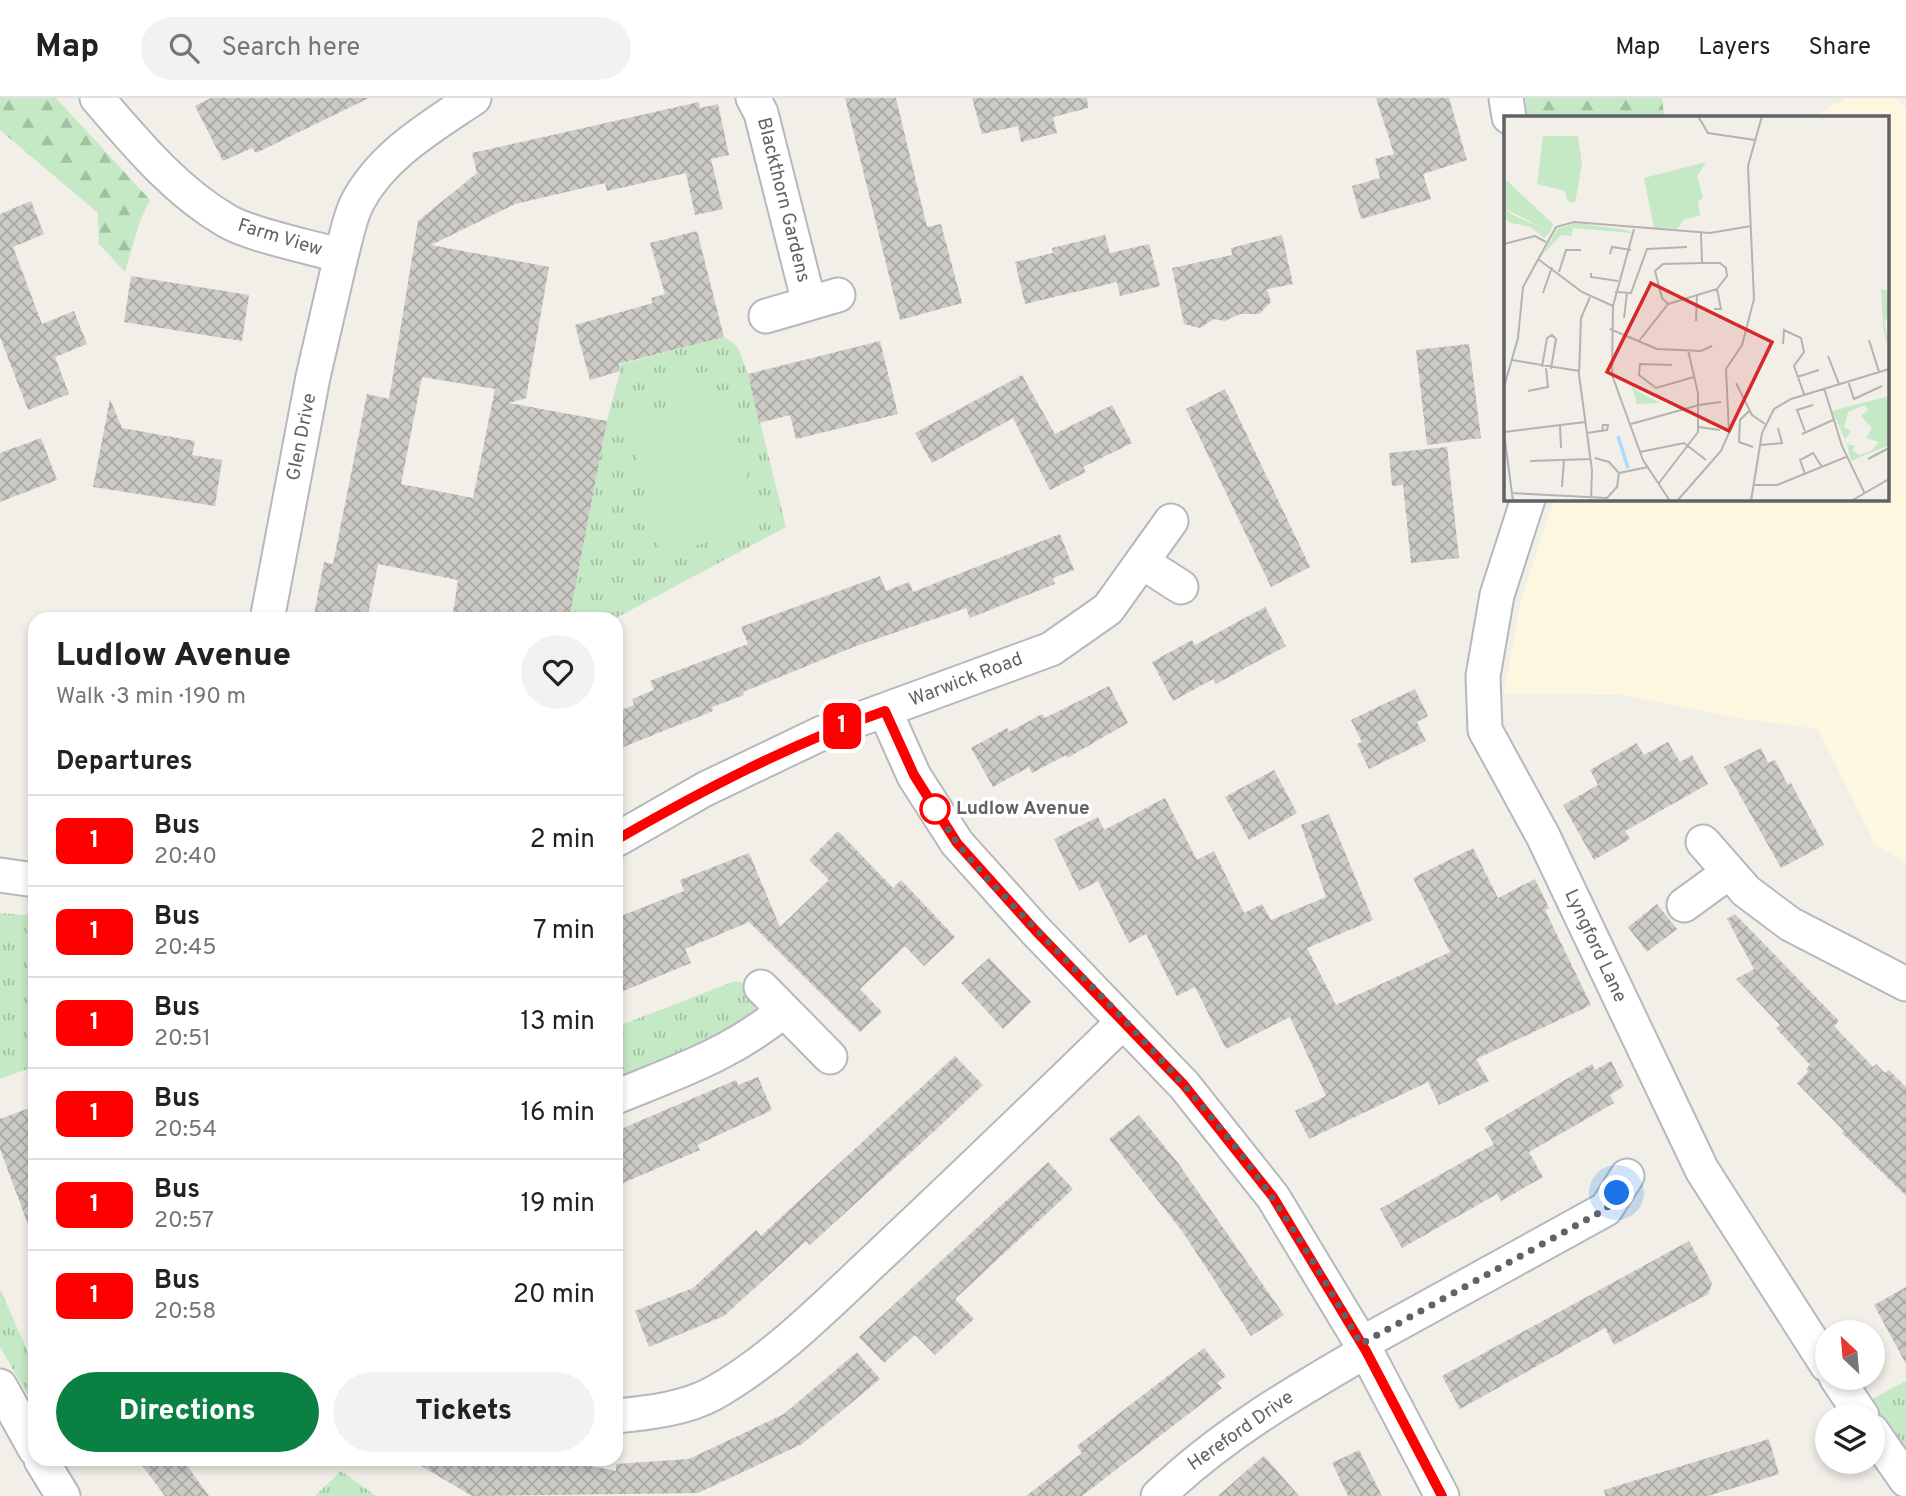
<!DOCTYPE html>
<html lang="en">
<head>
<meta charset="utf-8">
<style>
	:root { --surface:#fff; --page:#f2f2f2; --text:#222; --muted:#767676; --line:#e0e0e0; --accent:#0b8043 }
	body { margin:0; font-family:Overpass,sans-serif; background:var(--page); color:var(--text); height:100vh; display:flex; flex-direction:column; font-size:26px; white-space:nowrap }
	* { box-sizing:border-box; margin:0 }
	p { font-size:23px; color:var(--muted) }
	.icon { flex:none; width:38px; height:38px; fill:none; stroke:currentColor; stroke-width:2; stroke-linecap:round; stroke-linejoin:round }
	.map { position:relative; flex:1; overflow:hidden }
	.sheet { position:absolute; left:28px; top:514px; width:595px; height:854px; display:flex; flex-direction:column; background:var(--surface); border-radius:21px; box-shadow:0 4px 10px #0003 }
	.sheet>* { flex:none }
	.badge { padding:0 14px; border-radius:10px; font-size:24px; line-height:46px }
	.needle { width:46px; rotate:334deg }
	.controls { position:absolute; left:1815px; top:1222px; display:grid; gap:14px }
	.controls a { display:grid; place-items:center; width:70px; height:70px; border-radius:50%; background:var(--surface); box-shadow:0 4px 10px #0003; font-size:35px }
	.you { position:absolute; width:35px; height:35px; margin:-18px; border:5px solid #fff; border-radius:50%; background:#1a73e8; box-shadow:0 0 0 10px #1a73e833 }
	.map>.badge { position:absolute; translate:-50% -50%; box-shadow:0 0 0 4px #fff }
	h2 { padding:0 28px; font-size:26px; line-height:63px }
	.round { display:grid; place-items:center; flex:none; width:74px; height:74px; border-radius:37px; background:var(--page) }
	.head { display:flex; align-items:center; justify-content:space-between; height:119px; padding:0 28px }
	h1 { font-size:33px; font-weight:800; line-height:52px }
	.cta { display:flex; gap:14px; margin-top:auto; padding:14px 28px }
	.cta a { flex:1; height:80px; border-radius:42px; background:var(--accent); color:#fff; font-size:28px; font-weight:800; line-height:80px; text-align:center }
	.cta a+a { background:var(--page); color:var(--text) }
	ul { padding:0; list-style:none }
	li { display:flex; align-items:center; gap:21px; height:91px; padding:0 28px; border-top:2px solid var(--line) }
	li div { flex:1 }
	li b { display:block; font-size:26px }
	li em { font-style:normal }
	li .badge { min-width:77px; font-weight:700; text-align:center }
	header { display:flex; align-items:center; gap:42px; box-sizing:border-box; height:98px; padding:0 35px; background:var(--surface); border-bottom:2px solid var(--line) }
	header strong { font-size:33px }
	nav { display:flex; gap:38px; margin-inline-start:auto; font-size:24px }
	.search { width:490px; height:63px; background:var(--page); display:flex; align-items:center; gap:18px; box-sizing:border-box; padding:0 24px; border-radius:38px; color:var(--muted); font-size:26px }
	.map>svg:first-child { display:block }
	.commercial { fill:#fef7e0 }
	.grass { fill:url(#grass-tufts) }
	.forest { fill:url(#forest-firs) }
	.park { fill:#c5e8c5 }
	.building { fill:url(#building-cross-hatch); fill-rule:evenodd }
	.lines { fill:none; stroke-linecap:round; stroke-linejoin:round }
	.street-casing { stroke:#b5b8bc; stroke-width:37 }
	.street { stroke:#fff; stroke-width:33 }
	.line-casing { stroke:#fff; stroke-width:16 }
	.line { stroke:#f00; stroke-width:10 }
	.walk { stroke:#5f6368; stroke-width:7; stroke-dasharray:0 12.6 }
	.stop-dot { fill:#fff; stroke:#f00; stroke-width:3.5 }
	.labels { text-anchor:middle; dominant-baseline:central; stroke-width:7; stroke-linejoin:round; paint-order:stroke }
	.street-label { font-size:19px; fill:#5f6368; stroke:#fff }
	.stop-label { font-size:19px; font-weight:bold; fill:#5f6368; stroke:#fff; text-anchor:start }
	.inset-river { fill:none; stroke:#aadaff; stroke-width:3.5 }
	.inset-road { fill:none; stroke:#b3b3b1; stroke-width:2 }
	.view { fill:#d62828; fill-opacity:0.15; stroke:#d62828; stroke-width:3.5 }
	.inset-edge { fill:none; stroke:#5f6368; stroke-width:3.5 }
</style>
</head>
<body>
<header>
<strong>Map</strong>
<div class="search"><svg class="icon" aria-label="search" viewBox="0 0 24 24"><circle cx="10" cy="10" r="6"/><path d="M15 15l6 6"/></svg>Search here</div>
<nav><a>Map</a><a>Layers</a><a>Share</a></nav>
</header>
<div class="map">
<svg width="1906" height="1398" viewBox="0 0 1906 1398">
	<defs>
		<pattern id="grass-tufts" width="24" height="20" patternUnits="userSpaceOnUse" patternTransform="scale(1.75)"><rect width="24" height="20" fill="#c5e8c5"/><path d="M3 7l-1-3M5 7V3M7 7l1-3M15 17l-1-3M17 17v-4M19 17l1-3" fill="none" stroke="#a3c0a4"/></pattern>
		<pattern id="forest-firs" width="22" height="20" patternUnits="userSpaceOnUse" patternTransform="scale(1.75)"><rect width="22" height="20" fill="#c5e8c5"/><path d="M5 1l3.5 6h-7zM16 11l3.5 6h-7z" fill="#a3c0a4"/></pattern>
		<pattern id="building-cross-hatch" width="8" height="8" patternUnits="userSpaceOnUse" patternTransform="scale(1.75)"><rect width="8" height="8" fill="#cccac5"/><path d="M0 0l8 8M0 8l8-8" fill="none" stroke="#a9a8a4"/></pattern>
	</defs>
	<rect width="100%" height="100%" fill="#f1efe8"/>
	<path class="commercial" d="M1846 0H1896L1906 12V764L1876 748 1818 631 1738 620 1622 597 1504 596 1521 503 1554 401H1887V19H1814Z"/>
	<g class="grass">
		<path d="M724 239 737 248 748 276 786 429 614 521 569 522 607 323 620 274 618 267Z"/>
		<path d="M0 815 35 818V968L0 981Z"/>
		<path d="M735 883 744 885 757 916 754 922 616 984V929Z"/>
		<path d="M0 1191 35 1270 34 1308 0 1249Z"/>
		<path d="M1906 1283V1353L1870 1302Z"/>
		<path d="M341 1373 376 1398H315Z"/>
	</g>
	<g class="forest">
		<path d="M0 0H56L150 102 140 123 125 174 99 146 98 115 0 32Z"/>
		<path d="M1525 0H1662L1664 19H1528Z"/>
	</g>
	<path class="park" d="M710 273 717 300 726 298 760 431 661 456 627 323 679 309 673 282Z"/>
	<g class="building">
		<path d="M211 0H369L256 55 252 50 223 63 195 8Z"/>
		<path d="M845 0H896L927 129 941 126 962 205 900 222Z"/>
		<path d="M972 0H1087L1088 10 1053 19 1057 35 1021 44 1018 28 982 36Z"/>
		<path d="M1376 0H1449L1467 62 1423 76 1431 101 1361 121 1352 88 1380 80 1375 61 1394 56Z"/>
		<path d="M699 4 700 10 718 6 729 57 711 61 723 111 695 117 686 75 607 93 605 85 515 106 431 147 549 169 526 300 509 305 607 323 569 522H452L458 482 378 466 367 522H313L324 464 333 466 367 296 389 301 418 123 477 75 472 55ZM422 279 495 291 473 400 401 386Z"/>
		<path d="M31 103 44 136 13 149 42 226 74 213 87 246 55 259 69 296 28 312 0 239V116Z"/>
		<path d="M697 133 724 239 618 266 620 273 590 282 575 227 653 205 651 200 665 196 650 145Z"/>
		<path d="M1105 137 1110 155 1149 146 1160 188 1120 198 1117 184 1025 206 1015 164 1053 155 1052 150Z"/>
		<path d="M1282 137 1293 186 1267 191 1271 204 1259 216H1240L1225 223 1214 221 1200 230 1184 226 1172 170 1232 157 1231 150Z"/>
		<path d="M131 178 249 197 242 243 124 224Z"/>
		<path d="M880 243 898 316 796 341 790 317 759 325 748 276Z"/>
		<path d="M1469 246 1481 340 1427 347 1416 252Z"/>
		<path d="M1022 277 1055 336 1112 307 1132 345 1083 369 1086 374 1050 392 1013 320 932 365 915 335Z"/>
		<path d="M1225 291 1310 469 1271 489 1186 311Z"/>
		<path d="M110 301 122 330 195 343 192 357 222 362 215 408 93 389Z"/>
		<path d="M41 340 57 382 0 404V355Z"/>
		<path d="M1447 349 1459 460 1411 465 1403 387 1392 388 1389 355Z"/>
		<path d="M1060 436 1074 472 1053 480 1055 486 970 520 966 510 856 548 743 594 744 597 712 609 713 613 616 652V614L634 607 632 601 654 592 650 583 748 546 741 529 880 478 886 493 909 484 913 494Z"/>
		<path d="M1265 509 1286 548 1216 586 1213 581 1173 603 1152 564 1192 542 1195 547Z"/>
		<path d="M1109 588 1128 625 1067 660 1066 657 1032 675 1029 669 993 689 971 650 1007 630 1009 634 1042 616 1045 620Z"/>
		<path d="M1415 591 1428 618 1417 624 1426 643 1369 671 1357 646 1362 644 1351 622Z"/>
		<path d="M1668 644 1680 664 1692 657 1708 686 1625 733 1630 741 1594 762 1563 707 1598 687 1590 672 1637 645 1644 657Z"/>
		<path d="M1761 650 1768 665 1775 662 1788 687 1791 685 1824 747 1781 770 1724 669Z"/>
		<path d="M1274 672 1297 715 1249 742 1225 699Z"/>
		<path d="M1165 700 1197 762 1214 753 1244 815 1262 806 1271 822 1326 799 1301 727 1329 716 1373 822 1307 850 1336 907 1450 854 1413 780 1473 750 1498 800 1535 781 1549 810 1545 812 1591 907 1476 961 1489 983 1439 1007 1428 984 1309 1041 1295 1013 1326 998 1290 919 1226 951 1195 889 1177 898 1146 836 1129 845 1098 783 1079 793 1054 741 1098 719 1104 732Z"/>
		<path d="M838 733 893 790 901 782 955 839 924 868 905 848 860 891 882 914 860 934 749 824 685 851 691 865 616 896V820L684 793 680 782 749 755 780 829 829 782 809 762Z"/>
		<path d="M1657 806 1677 831 1647 854 1628 829Z"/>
		<path d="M1735 816 1839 923 1834 928 1873 969 1876 966 1885 975 1889 972 1906 989V1098L1842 1035 1844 1033 1797 985 1808 974 1806 971 1810 967 1776 930 1780 927 1736 881 1754 871 1727 821Z"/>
		<path d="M989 860 1031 904 1003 931 961 885Z"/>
		<path d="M955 958 983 987 941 1027 810 1147 806 1143 724 1218 649 1249 635 1213 693 1190 756 1132 761 1138Z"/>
		<path d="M1611 963 1624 988 1610 997 1614 1005 1529 1054 1543 1079 1501 1103 1497 1096 1402 1150 1380 1111 1494 1046 1484 1030 1592 966 1595 972Z"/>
		<path d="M758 979 772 1012 697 1047 700 1052 616 1088V1033L736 982 738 987Z"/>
		<path d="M35 1008V1137H32L0 1051V1021Z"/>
		<path d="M1139 1017 1178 1065 1284 1217 1251 1238 1182 1133 1109 1041Z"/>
		<path d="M1048 1064 1073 1091 955 1201 974 1221 935 1257 915 1237 884 1265 859 1239Z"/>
		<path d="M1689 1143 1712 1185 1708 1196 1614 1247 1605 1230 1460 1311 1442 1278Z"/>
		<path d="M1906 1189V1266L1874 1207Z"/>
		<path d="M1204 1250 1226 1278 1217 1285 1222 1290 1082 1398H1026L1082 1355 1077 1348Z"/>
		<path d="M857 1254 880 1281 802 1346 698 1395 472 1398 411 1362H559L616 1373V1366L689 1361 784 1316Z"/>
		<path d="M1769 1341 1779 1376 1708 1398H1605L1604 1392Z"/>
		<path d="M1359 1352 1382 1398H1348L1332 1365Z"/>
		<path d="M1264 1358 1299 1398H1218L1252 1368Z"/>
		<path d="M138 1362H183L209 1398H165Z"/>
	</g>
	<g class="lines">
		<g class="street-casing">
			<g id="street">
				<path d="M97 0C135 44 175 93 227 123 251 137 311 149 341 158 346 141 349 121 357 105 382 57 431 29 474 0"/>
				<path d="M753 0 761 15 809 205"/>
				<path d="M1506 0 1509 19"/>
				<path d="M766 218 838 197"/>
				<path d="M1528 401 1497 497 1483 578 1485 632 1543 738 1702 1072 1827 1267"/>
				<path d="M1142 464 1181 489"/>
				<path d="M267 522 313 279 341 158"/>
				<path d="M885 613 914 678 957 745 1035 832 1184 987 1273 1099 1366 1253 1442 1398"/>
				<path d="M616 742 705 691 822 635 1051 551 1108 511 1171 423"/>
				<path d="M1703 744 1746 793 1790 826 1906 886"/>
				<path d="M0 777 35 782"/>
				<path d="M1684 807 1728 775"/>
				<path d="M761 889 830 959"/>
				<path d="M616 999C677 974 732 956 783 913"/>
				<path d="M1361 1246 1606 1111 1627 1078"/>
				<path d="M1836 1279 1862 1318"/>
				<path d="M0 1288 35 1351"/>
				<path d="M616 1318C648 1315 685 1311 714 1295 774 1261 827 1207 877 1160 960 1082 1042 1003 1123 924"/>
				<path d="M1872 1333 1906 1382"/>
				<path d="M41 1362 63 1398"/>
				<path d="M1158 1398C1220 1338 1292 1296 1366 1253"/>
			</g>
		</g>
		<use href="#street" class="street"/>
	</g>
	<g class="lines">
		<g class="line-casing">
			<path id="line" d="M616 742C703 692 790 646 885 613L914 677 957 745 1035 832 1184 987 1273 1099 1366 1253 1442 1398"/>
		</g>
		<use href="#line" class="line"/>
		<path class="walk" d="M935 711 928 700 957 745 975 767C1058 857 1149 941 1225 1036 1278 1101 1319 1173 1361 1246L1606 1111 1617 1095"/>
	</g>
	<circle class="stop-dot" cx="935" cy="711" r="14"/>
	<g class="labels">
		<g class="street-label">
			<text transform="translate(783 102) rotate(76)">Blackthorn Gardens</text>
			<text transform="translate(280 140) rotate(17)">Farm View</text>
			<text transform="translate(302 339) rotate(-79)">Glen Drive</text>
			<text transform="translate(966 582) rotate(-21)">Warwick Road</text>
			<text transform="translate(1595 848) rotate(65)">Lyngford Lane</text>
			<text transform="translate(1241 1333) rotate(-35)">Hereford Drive</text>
		</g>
		<g class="stop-label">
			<text x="956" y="711">Ludlow Avenue</text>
		</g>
	</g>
	<g transform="translate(1504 18)">
		<rect width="385" height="385" fill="#f1efe8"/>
		<path d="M39 20H74L78 48 71 87 63 85 61 75 33 68ZM202 46 193 60 199 81 194 86 196 100 181 103 173 113 150 112 140 62ZM0 62 49 108 46 116 0 92ZM71 107 123 114 128 117 69 112 67 120 57 119 38 140 53 113ZM126 265 131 274 156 287 133 288ZM385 280V329L347 345 343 328 351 330 349 335 355 339 367 335 375 326 362 322 368 312 357 300 364 294 361 289 344 296 340 311 347 315 341 323 328 295Z" fill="#c5e8c5"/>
		<path d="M0 92 9 99 46 116 40 122 27 111 7 107 0 102ZM377 173 385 175V202L380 204 385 234 379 211Z" fill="#c5e8c5"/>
		<path class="inset-river" d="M114 320 124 352"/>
		<path class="inset-road" d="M194 0 204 17 251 24M130 113 109 190 108 259 139 344 166 385M197 117 198 147 159 148 151 155 158 182 164 188 213 173 223 160 222 152 216 147H198M0 128 31 120 42 126M106 138 108 131 127 134M34 143 78 176 109 190M55 156 62 134H77M87 157V161L114 165M111 176 127 177 143 133 183 131M39 177 48 151M86 181 77 202 75 259 88 354 87 384M210 193H217L213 173M120 202 123 177M192 205 193 179M106 213 153 233 197 235 208 230M365 224 375 256M135 225 164 188M279 228 280 214 297 222 300 236 290 250 300 278M324 240 335 268M8 244 75 255M168 249 136 248 135 259 152 272 190 261M38 251 43 222 48 219 52 223 47 253M293 261 315 254M344 265 350 283 378 270M232 267 248 299 261 308M0 271 14 222 19 171 52 111 70 106 206 117 247 110M320 272 338 330 361 378M24 275 44 271 42 252M195 289 217 286M245 295 236 304 235 326 249 331M127 308 195 289M56 310 57 332M195 311 216 314M301 315 293 294 309 289M0 316 81 306M0 317 9 385M83 317 103 314 104 309H99L98 315M298 318 329 304M257 329 278 327 274 312M136 336 180 327 202 344M364 343 385 332M26 345 87 343M115 357 144 351M301 358 296 344 309 337 318 351M155 367 194 316V277L184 234M250 369H273L342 341M58 371 60 343M7 377 103 382 113 371 115 357 105 346 91 342M173 385 217 335 225 317 222 253 238 229 250 183 244 50 258 0M247 385 258 317 270 293 287 283 385 253M347 385 385 363"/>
		<path class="view" d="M147 167 268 226 225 315 103 256Z"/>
		<rect width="385" height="385" class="inset-edge"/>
	</g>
</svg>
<div class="controls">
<a><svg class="needle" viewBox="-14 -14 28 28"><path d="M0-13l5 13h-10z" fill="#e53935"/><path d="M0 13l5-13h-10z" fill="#767676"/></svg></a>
<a><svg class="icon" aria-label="layers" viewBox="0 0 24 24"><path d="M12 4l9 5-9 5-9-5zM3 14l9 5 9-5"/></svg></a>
</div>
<div class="you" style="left:1617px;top:1095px"></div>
<b class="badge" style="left:842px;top:628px;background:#f00;color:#fff">1</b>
<section class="sheet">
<div class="head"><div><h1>Ludlow Avenue</h1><p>Walk · 3 min · 190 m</p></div><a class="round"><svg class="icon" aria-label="heart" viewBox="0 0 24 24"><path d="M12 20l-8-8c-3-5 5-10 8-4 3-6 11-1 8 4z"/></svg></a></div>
<h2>Departures</h2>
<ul>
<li><span class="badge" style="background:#f00;color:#fff">1</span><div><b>Bus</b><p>20:40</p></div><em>2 min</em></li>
<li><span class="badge" style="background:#f00;color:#fff">1</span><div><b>Bus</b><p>20:45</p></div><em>7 min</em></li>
<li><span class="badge" style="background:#f00;color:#fff">1</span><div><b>Bus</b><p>20:51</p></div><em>13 min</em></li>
<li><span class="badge" style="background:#f00;color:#fff">1</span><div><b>Bus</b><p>20:54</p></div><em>16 min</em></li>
<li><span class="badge" style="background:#f00;color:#fff">1</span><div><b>Bus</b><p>20:57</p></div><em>19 min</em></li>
<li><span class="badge" style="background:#f00;color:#fff">1</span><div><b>Bus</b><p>20:58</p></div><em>20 min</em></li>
</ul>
<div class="cta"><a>Directions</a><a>Tickets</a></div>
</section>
</div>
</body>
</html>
